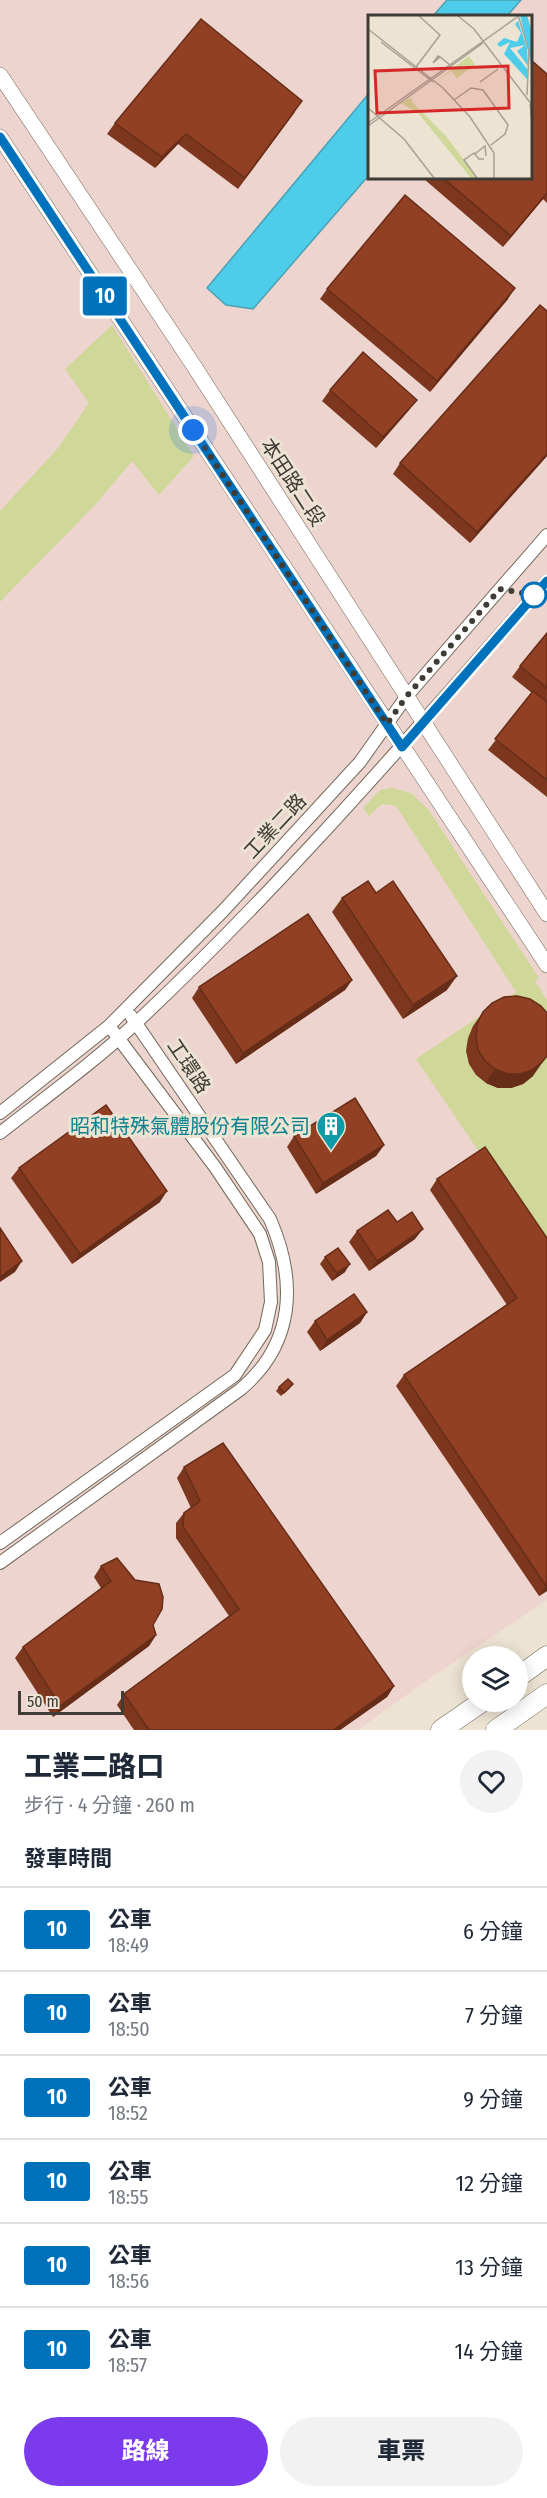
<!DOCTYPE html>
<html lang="zh-TW">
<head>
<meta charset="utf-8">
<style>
	:root { --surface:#fff; --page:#f2f2f3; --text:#1f2937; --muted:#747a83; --line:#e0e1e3; --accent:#7c3aed }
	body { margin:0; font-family:"Fira Sans Condensed","Noto Sans TC",sans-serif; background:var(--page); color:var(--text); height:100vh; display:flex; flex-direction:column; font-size:22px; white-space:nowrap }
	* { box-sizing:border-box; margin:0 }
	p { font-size:20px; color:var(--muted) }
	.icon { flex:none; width:33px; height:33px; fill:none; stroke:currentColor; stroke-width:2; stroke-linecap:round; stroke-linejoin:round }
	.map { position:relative; height:1730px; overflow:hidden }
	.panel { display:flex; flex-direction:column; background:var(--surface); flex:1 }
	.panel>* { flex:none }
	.badge { padding:0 12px; border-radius:4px; font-size:21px; line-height:39px }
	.tools { position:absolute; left:462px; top:1646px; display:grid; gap:12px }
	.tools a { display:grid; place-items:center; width:66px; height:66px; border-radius:50%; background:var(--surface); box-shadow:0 3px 15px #0003; font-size:30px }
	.scale { position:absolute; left:18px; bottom:15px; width:106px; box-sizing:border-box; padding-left:6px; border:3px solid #3f3b35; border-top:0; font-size:16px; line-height:21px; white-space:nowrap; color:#3f3b35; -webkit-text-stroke:4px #ede3d3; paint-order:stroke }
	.you { position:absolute; width:30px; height:30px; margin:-15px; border:4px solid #fff; border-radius:50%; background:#1a73e8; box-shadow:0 0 0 9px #1a73e833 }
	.map>.badge { position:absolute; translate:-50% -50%; box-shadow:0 0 0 3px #fff }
	h2 { padding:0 24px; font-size:22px; line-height:54px }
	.round { display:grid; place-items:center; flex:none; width:63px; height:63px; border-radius:32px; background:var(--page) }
	.summary { display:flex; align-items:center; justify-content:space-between; height:102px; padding:0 24px }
	h1 { font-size:28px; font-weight:800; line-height:45px }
	.button { display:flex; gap:12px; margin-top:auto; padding:12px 24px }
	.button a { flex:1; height:69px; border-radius:36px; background:var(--accent); color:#fff; font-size:24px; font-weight:800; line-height:69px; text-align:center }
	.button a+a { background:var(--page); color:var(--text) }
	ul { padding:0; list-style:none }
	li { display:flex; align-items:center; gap:18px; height:84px; padding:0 24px; border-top:2px solid var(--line) }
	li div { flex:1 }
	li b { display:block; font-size:22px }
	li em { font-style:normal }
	li .badge { min-width:66px; font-weight:700; text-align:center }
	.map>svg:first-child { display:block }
	.industrial { fill:#eed4ce; fill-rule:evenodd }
	.green { fill:#cfd898 }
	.water { fill:#4ecdea; stroke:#4aa1b4; stroke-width:1.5 }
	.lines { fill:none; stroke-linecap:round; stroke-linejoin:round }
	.minor-casing { stroke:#71695b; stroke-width:14 }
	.tertiary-casing { stroke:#71695b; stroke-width:16 }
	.primary-casing { stroke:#71695b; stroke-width:21 }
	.minor { stroke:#fff; stroke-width:12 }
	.tertiary { stroke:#fff; stroke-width:15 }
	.primary { stroke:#fff; stroke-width:20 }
	.wall { fill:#7d371e }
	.shaded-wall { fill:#662d18 }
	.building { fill:#914023; stroke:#662d18; stroke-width:1.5 }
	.line-casing { stroke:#fff; stroke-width:14 }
	.line { stroke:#0072bc; stroke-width:9 }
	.walk { stroke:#3f3b35; stroke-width:6; stroke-dasharray:0 10.8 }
	.stop-dot { fill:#fff; stroke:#0072bc; stroke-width:3 }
	.labels { text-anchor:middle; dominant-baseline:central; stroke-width:6; stroke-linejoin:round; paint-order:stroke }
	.street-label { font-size:20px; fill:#3f3b35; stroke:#ede3d3 }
	.culture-label { font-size:20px; fill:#0d838f; stroke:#ede3d3; text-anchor:end }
	.inset-road { fill:none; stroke:#a7a094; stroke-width:1.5 }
	.view { fill:#d62828; fill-opacity:0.15; stroke:#d62828; stroke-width:3 }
	.inset-edge { fill:none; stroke:#3f3b35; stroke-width:3 }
</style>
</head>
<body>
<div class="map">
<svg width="547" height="1730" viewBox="0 0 547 1730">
	<rect width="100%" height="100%" fill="#ede3d3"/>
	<path class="industrial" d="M0 0H547V1600L416 1688 358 1730H0ZM370 16H530V177H370Z"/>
	<g class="green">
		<path d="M112 325 194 456 159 495 132 461 96 504 0 602V511L58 448 89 403 65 369Z"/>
		<path d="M392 788 411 793 428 809 539 978 535 981 547 1000V1252L416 1059 516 992 396 806 382 804 369 816 363 808 380 790Z"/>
	</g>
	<g class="water">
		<path d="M447 0H521L507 16H433Z"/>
		<path d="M370 92V174L253 309 226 305 207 288Z"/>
	</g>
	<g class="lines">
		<g class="minor-casing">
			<g id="minor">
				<path d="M0 1113 109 1026 223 911 360 762 406 697 547 535"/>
				<path d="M0 1133C46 1097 94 1062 137 1022 284 884 414 732 547 581"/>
				<path d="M0 1543 235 1375 265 1330 271 1302 269 1262 260 1234 215 1167 113 1031"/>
				<path d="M0 1563 241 1389C295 1343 297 1281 270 1219L131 1016"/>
			</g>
		</g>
		<g class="tertiary-casing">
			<g id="tertiary">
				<path d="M0 75 194 366 547 914"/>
				<path d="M0 137 547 965"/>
			</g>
		</g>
		<g class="primary-casing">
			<g id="primary">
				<path d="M518 1677 547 1656"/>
				<path d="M441 1730 483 1701"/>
				<path d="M496 1730 547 1694"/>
			</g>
		</g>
		<use href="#minor" class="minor"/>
		<use href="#tertiary" class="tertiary"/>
		<use href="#primary" class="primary"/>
	</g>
	<g class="wall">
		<path d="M547 74V203L543 199 503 247 424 179 425 177H531Z"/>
		<path d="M295 112 238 189 178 144 155 168 107 134 115 123Z"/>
		<path d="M327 289 508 299 430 392 320 299Z"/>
		<path d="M547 311V456L470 543 393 474 400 463Z"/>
		<path d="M330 390 409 410 376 448 322 401Z"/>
		<path d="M547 633V797L488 750 532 693 512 677 520 666Z"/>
		<path d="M376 893 447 990 403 1019 332 912 342 898Z"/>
		<path d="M352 980 345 990 236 1064 192 998 199 987Z"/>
		<path d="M483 1012 533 1076 523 1084 511 1088H498L486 1083 476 1075 469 1064 466 1051 468 1038 473 1026Z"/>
		<path d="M294 1136 384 1145 376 1156 316 1194 287 1147Z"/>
		<path d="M19 1168 160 1202 72 1264 11 1178Z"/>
		<path d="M437 1179 547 1238V1591L539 1596 396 1386 404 1375 507 1305 430 1190Z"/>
		<path d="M357 1231 415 1239 369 1271 349 1242Z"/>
		<path d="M325 1257 345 1272 332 1281 320 1264Z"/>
		<path d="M367 1312 360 1323 320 1351 307 1332 315 1321Z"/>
		<path d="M279 1387 290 1388 281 1396 276 1391Z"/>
		<path d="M184 1467 394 1686 387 1697 340 1730H134L117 1705 124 1694 229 1616 176 1538V1523L184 1513 191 1508 177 1478Z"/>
		<path d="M101 1566 153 1625 156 1635 149 1646 53 1717 15 1658 23 1647 101 1588 94 1577Z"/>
	</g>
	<g class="shaded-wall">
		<path d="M186 134 178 144 155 168 162 157Z"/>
		<path d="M547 193 543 199 503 247 511 236Z"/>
		<path d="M515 288 508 299 430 392 437 381Z"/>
		<path d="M417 400 409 410 376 448 383 437Z"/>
		<path d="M547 454V456L470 543 477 532Z"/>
		<path d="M457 976 447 990 403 1019 413 1005Z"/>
		<path d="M352 980 345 990 236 1064 243 1053Z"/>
		<path d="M547 1056 533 1076 523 1084 511 1088H498L486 1083 495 1069Z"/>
		<path d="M384 1145 376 1156 316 1194 323 1183Z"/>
		<path d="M167 1191 160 1202 72 1264 80 1254Z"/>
		<path d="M423 1229 415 1239 369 1271 377 1261Z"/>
		<path d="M22 1261 15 1272 0 1282V1277Z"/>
		<path d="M350 1264 345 1272 332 1281 337 1273Z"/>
		<path d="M367 1312 360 1323 320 1351 327 1340Z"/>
		<path d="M547 1585V1591L539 1596 546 1586Z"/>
		<path d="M156 1635 149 1646 53 1717 60 1706Z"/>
		<path d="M394 1686 387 1697 340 1730H333Z"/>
	</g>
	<g class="building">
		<path d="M201 19 302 101 245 178 186 134 162 157 115 123Z"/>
		<path d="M531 60 547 74V193L511 236 442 177H531Z"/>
		<path d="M405 195 515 288 437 381 327 289Z"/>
		<path d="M540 305 547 311V454L477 532 400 463Z"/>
		<path d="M363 352 417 400 383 437 330 390Z"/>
		<path d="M547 633V688L520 666Z"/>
		<path d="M533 691 547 702V780L495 739Z"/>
		<path d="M368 881 376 893 393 881 457 976 413 1005 342 898Z"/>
		<path d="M308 914 352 980 243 1053 199 987Z"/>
		<path d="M517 996 530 999 541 1006 547 1013V1056L542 1062 532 1070 520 1074H508L495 1069 485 1061 478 1050 476 1037 477 1024 483 1012 492 1003 504 997Z"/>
		<path d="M355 1098 384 1145 323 1183 294 1136Z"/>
		<path d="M106 1105 167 1191 80 1254 19 1168Z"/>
		<path d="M485 1147 547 1238V1585L546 1586 404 1375 517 1298 437 1179Z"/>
		<path d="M388 1210 397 1222 412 1212 423 1229 377 1261 357 1231Z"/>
		<path d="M0 1228 22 1261 0 1277Z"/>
		<path d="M338 1248 350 1264 337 1273 325 1257Z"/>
		<path d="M354 1294 367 1312 327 1340 315 1321Z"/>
		<path d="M288 1379 293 1384 284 1393 279 1387Z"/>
		<path d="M223 1443 394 1686 333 1730H149L124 1694 239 1609 183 1527 184 1513 200 1501 184 1467Z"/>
		<path d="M117 1558 135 1580 159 1584 163 1597 162 1609 153 1625 156 1635 60 1706 23 1647 111 1581 101 1566Z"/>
	</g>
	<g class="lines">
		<g class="line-casing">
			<path id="line" d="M0 137 402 747 547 581"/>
		</g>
		<use href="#line" class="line"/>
		<path class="walk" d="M193 430 387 724 406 697 500 589 534 595"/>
	</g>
	<defs>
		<g id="building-pin" transform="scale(1.5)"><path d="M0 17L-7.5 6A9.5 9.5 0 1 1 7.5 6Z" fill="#0f9aa8" stroke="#ede3d3"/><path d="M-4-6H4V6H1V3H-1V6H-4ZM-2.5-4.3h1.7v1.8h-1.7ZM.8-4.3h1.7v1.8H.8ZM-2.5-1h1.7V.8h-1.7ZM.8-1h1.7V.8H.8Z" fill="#fff"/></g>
	</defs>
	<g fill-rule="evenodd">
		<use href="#building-pin" x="331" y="1126"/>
	</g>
	<circle class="stop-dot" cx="534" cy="595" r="12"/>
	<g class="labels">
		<g class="street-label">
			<text transform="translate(293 482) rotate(57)">本田路二段</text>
			<text transform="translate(275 826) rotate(-47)">工業二路</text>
			<text transform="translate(189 1066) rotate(56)">工環路</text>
		</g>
		<g class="culture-label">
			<text x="310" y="1126">昭和特殊氣體股份有限公司</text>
		</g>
	</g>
	<g transform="translate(368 15)">
		<rect width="164" height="164" fill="#ede3d3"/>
		<path d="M101 41 107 50 89 63 83 56 68 66ZM43 82 44 87 78 121 109 163H103L51 99 33 88Z" fill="#cfd898"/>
		<path d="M152 0H159L163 14V49ZM150 6 159 33 160 51 149 36 157 30 142 33 160 55 159 64 136 39 142 27 132 32 129 29 136 23 149 27 153 18 147 9Z" fill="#4ecdea"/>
		<path class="inset-road" d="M89 0 106 14 164 90M150 0 161 36 159 80M0 14 75 73 102 102 126 138V163M13 27 65 67M72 42 65 48 70 41 72 42 82 50M48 52 72 20 50 0M112 67 130 54M86 85 103 73 115 75 140 110 137 119 123 130M162 89 164 108M0 93 36 124 66 163M0 108 152 0M0 111 115 28M107 139 117 131 118 141M109 163 96 145 106 138 111 144H116"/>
		<path class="view" d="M140 51 141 93 9 98 7 56Z"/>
		<rect width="164" height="164" class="inset-edge"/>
	</g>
</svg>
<div class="tools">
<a><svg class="icon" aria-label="layers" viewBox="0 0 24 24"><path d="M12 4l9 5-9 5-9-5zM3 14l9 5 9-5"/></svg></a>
</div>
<div class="scale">50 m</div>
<div class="you" style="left:193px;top:430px"></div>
<b class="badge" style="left:105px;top:296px;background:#0072bc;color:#fff">10</b>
</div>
<section class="panel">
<div class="summary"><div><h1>工業二路口</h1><p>步行 · 4 分鐘 · 260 m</p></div><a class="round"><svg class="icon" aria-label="heart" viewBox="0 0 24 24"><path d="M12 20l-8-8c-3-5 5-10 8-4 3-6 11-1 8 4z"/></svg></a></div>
<h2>發車時間</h2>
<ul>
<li><span class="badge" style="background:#0072bc;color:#fff">10</span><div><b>公車</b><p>18:49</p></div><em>6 分鐘</em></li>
<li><span class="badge" style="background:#0072bc;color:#fff">10</span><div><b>公車</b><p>18:50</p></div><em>7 分鐘</em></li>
<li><span class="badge" style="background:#0072bc;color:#fff">10</span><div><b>公車</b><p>18:52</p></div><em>9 分鐘</em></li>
<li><span class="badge" style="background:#0072bc;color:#fff">10</span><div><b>公車</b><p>18:55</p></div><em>12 分鐘</em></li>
<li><span class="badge" style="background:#0072bc;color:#fff">10</span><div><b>公車</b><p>18:56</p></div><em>13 分鐘</em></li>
<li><span class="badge" style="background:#0072bc;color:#fff">10</span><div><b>公車</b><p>18:57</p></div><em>14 分鐘</em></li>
</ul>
<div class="button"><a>路線</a><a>車票</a></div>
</section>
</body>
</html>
